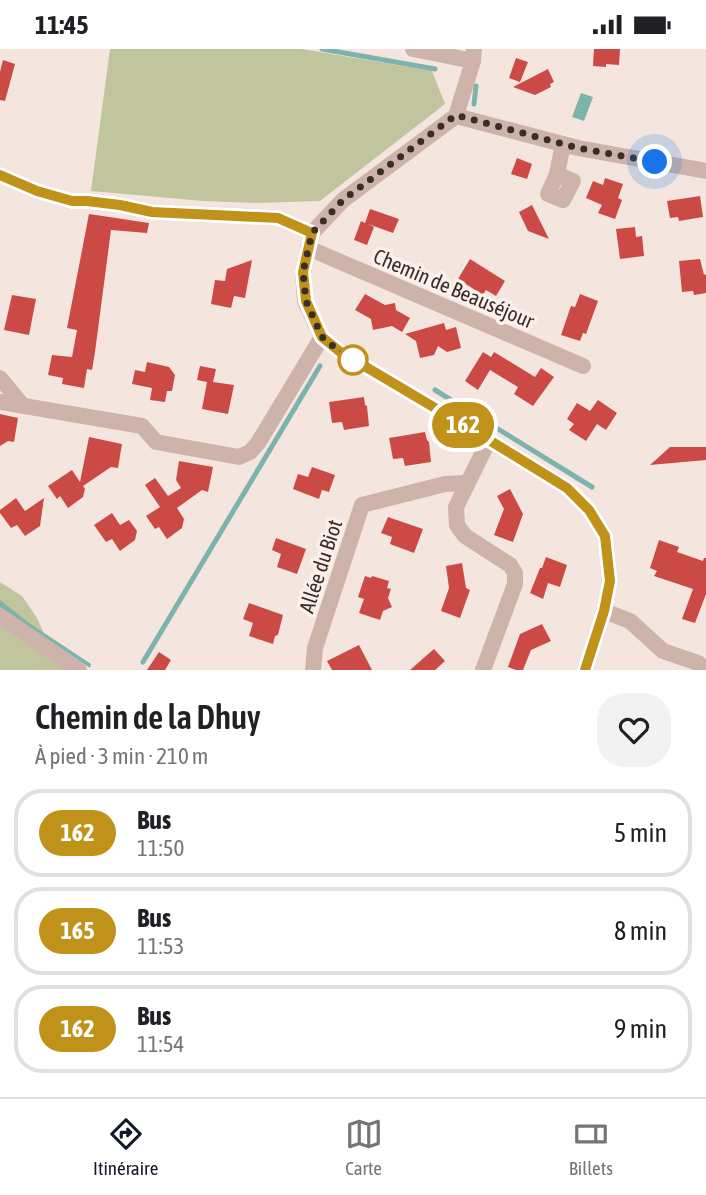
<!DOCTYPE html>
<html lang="fr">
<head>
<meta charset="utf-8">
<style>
	:root { --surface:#fff; --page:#f2f2f2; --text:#202124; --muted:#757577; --line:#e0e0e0; --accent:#111827 }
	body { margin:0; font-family:"Asap Condensed",sans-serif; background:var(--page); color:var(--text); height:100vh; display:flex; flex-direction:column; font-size:26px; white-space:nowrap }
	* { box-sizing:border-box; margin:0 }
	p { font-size:23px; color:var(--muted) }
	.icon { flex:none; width:38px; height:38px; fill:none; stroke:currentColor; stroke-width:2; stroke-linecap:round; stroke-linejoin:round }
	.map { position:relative; height:621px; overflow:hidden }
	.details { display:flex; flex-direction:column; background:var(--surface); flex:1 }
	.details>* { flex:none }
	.badge { padding:0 14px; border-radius:23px; font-size:24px; line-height:46px }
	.you { position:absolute; width:35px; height:35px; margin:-18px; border:5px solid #fff; border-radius:50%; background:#1a73e8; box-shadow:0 0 0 10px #1a73e833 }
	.map>.badge { position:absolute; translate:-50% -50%; box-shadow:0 0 0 4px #fff }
	.round { display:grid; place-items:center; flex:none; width:74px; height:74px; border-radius:28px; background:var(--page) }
	.head { display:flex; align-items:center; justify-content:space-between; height:119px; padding:0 35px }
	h1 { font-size:33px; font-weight:600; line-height:52px }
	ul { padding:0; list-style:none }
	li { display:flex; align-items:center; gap:21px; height:88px; margin:0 14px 10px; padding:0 21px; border:4px solid var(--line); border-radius:28px }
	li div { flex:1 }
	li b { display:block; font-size:26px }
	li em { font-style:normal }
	li .badge { min-width:77px; font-weight:700; text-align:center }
	.status { display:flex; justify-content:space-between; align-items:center; height:49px; padding:0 35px; background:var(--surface); direction:ltr }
	.status svg { height:19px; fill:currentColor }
	.menu { display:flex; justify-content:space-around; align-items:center; height:98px; border-top:2px solid var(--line); background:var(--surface); font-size:19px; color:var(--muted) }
	.menu a { display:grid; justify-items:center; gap:4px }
	.menu .current { color:var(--accent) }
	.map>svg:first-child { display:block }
	.green { fill:#c0c59e }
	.water { fill:#7cb3aa }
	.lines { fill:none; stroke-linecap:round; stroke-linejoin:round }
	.stream { stroke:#7cb3aa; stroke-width:5 }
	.building { fill:#cc4a45 }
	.minor { stroke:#ceb3aa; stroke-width:16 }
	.line-casing { stroke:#fff; stroke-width:16 }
	.line { stroke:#c0921a; stroke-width:10 }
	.walk { stroke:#3b2c2a; stroke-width:7; stroke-dasharray:0 12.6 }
	.stop-dot { fill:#fff; stroke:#c0921a; stroke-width:3.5 }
	.labels { text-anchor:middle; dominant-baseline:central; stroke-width:7; stroke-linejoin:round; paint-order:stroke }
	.street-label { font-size:21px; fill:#3b2c2a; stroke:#fbf1ec }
</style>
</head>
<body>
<div class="status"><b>11:45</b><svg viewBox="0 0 49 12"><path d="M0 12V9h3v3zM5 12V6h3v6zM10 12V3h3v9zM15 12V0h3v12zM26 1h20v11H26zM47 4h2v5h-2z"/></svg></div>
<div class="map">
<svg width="706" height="621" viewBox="0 0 706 621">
	<rect width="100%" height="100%" fill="#f4e6df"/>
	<g class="green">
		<path d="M110 0H302L432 22 445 55 320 152 256 154 203 152 91 142Z"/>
		<path d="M0 533 22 547 37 569 46 589 69 621H0Z"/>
	</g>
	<g class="water">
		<path d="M581 44 593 48 584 72 572 68Z"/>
		<path d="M0 551 29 574 91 615 90 619 0 558Z"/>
	</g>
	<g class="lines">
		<g class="stream">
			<path d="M322 0 435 20"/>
			<path d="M474 55 476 37"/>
			<path d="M435 341 592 438"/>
			<path d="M143 613 320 317"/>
		</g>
	</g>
	<g class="building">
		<path d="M594 0H620L619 16 606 15V18L593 17Z"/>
		<path d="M516 9 528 13 520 33 509 29Z"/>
		<path d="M3 11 15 15 5 52 0 51V23Z"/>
		<path d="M548 20 554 33 550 35 551 38 535 46 513 38Z"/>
		<path d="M517 109 532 115 527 130 511 125Z"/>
		<path d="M605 129 623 135 618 149 622 151 615 170 598 164 602 156 586 149 593 132 603 136Z"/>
		<path d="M700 147 703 168 679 172 678 168 670 169 667 152Z"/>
		<path d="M532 156 549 190 528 182 519 163Z"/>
		<path d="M370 160 399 170 393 184 368 175 374 178 367 196 354 191 361 172 365 174Z"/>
		<path d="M89 165 149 174 147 184 111 181 95 303 92 321 87 320 84 339 62 335 63 329 48 326 52 306 72 308 77 281 67 279Z"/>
		<path d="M635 178 636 188 642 187 644 207 620 210 616 180Z"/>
		<path d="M470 210 505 232 496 247 486 241 483 246 458 230Z"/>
		<path d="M700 210 704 226 706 225V244L694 246 693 242 682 243 679 212Z"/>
		<path d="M252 211 245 249 234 247 231 259 211 255 215 231 225 232 227 220Z"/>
		<path d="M365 245 385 256 395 254 396 261 410 269 402 283 392 277 373 281 371 270 355 261Z"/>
		<path d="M580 245 598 252 586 285 583 284 580 292 561 286 571 257 575 258Z"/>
		<path d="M12 246 36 250 29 286 4 281Z"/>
		<path d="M444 274 446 281 456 278 461 299 447 303 438 297 434 306 420 309 416 292 405 285Z"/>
		<path d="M483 303 491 308 494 303 535 328 541 319 554 328 533 357 514 345 518 338 490 321 478 341 465 332Z"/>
		<path d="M147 313 169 318 175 326 172 342H167L165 353 150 351 152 339 132 335 135 321 145 323Z"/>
		<path d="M200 317 216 320 213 333 234 336 228 365 202 360 207 333 197 331Z"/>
		<path d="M364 348 365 356 367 357 369 377 344 381 342 373 332 374 329 353Z"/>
		<path d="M598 351 617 364 606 381 597 375 586 392 569 381 574 375 567 370 577 354 590 362Z"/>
		<path d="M0 365 18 369 14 393 8 392 0 397Z"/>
		<path d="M425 383 427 391 429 393 431 413 405 417 403 409 393 410 389 389Z"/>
		<path d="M89 388 122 395 118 419 111 418 83 437 85 440 83 448 68 459 60 447 57 450 48 437 72 421 80 433Z"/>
		<path d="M670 398H706V411L650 416Z"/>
		<path d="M179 412 213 418 208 443 202 441 177 459 184 470 182 479 167 490 159 478 155 480 146 467 160 458 145 436 155 429 168 447 181 439 176 431Z"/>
		<path d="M312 418 335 426 329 443 322 441 319 450 293 440 298 425 308 428Z"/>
		<path d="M510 440 523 465 513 493 494 486 504 460 497 447Z"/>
		<path d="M16 449 25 462 44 449 40 477 25 487 17 476 11 479 0 464V461Z"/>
		<path d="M112 464 120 476 129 471 137 482 135 491 120 502 112 490 106 493 94 476Z"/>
		<path d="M388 468 423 480 414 504 390 495 392 488 381 484Z"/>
		<path d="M276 489 306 500 297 525 277 518 281 505 272 501Z"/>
		<path d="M659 491 679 498 677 503 703 512 704 509H706V545L695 574 682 570 693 540 654 527 657 522 650 519Z"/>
		<path d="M546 508 567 516 560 538 548 534 543 550 530 544 540 519H542Z"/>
		<path d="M462 514 466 539 470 541 460 569 441 562 449 539 446 517Z"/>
		<path d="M365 527 371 529 372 527 389 532 387 539 391 540 388 549 392 558 383 562 380 571 359 564 364 550 358 548Z"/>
		<path d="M249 554 283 566 278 586 275 587 273 595 249 587 253 574 243 570Z"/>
		<path d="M542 575 551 592 531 601 523 621H516L508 618 520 585Z"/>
		<path d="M359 596 372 621H332L327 612Z"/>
		<path d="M434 600 445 612 435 621H410Z"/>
		<path d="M159 603 171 611 165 621H147Z"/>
	</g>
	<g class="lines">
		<g class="minor">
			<path d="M413 0 473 12"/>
			<path d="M456 67 343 151 312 184 303 223 305 252 322 288 339 302 489 391 567 439 589 461 605 487 610 532 604 562 585 621"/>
			<path d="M456 67 578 99 706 122"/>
			<path d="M456 67 473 12 474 0"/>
			<path d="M557 125 573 132 563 151 548 145 557 125 563 95"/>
			<path d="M0 126 37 142 72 152H87L120 156 152 163 278 169 312 184"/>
			<path d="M308 199 583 317"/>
			<path d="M0 329 23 357"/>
			<path d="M0 353 142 377 156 393 239 408 250 403 258 394 322 288"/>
			<path d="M604 562 630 572 663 602 698 614 706 620"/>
			<path d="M0 567 79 621"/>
			<path d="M313 621 315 599 362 456 445 435 467 434"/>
			<path d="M483 621 515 535V524L510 516 465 487 457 476 456 458 489 391"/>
		</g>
	</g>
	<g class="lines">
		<g class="line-casing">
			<path id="line" d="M0 126 37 142 72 152H87L120 156 152 163 278 169 312 184 303 223 306 252 322 288 339 302 489 391 567 439 589 461 605 487 610 532 604 562 585 621"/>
		</g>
		<use href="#line" class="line"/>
		<path class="walk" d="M353 311 339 302 322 288 306 252 303 223 312 184 343 151 456 66 578 99 655 113"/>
	</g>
	<circle class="stop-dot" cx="353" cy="311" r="14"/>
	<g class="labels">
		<g class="street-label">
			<text transform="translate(454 239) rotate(23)">Chemin de Beauséjour</text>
			<text transform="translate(320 517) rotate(-72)">Allée du Biot</text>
		</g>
	</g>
</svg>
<div class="you" style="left:655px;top:113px"></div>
<b class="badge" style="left:463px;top:376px;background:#c0921a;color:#fff">162</b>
</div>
<section class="details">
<div class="head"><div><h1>Chemin de la Dhuy</h1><p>À pied · 3 min · 210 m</p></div><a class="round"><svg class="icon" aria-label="heart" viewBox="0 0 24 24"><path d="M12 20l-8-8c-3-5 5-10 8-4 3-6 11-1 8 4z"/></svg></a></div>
<ul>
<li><span class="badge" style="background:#c0921a;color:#fff">162</span><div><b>Bus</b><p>11:50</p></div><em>5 min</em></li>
<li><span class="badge" style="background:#c0921a;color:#fff">165</span><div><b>Bus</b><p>11:53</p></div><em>8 min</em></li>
<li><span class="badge" style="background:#c0921a;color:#fff">162</span><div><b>Bus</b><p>11:54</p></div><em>9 min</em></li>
</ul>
</section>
<nav class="menu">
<a class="current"><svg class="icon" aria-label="directions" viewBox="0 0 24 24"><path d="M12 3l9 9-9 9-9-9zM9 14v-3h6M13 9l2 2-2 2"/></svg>Itinéraire</a>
<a><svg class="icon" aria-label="map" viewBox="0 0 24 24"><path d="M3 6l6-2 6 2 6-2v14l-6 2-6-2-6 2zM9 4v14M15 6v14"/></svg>Carte</a>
<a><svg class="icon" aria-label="tickets" viewBox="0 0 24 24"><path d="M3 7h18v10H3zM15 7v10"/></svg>Billets</a>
</nav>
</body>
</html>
